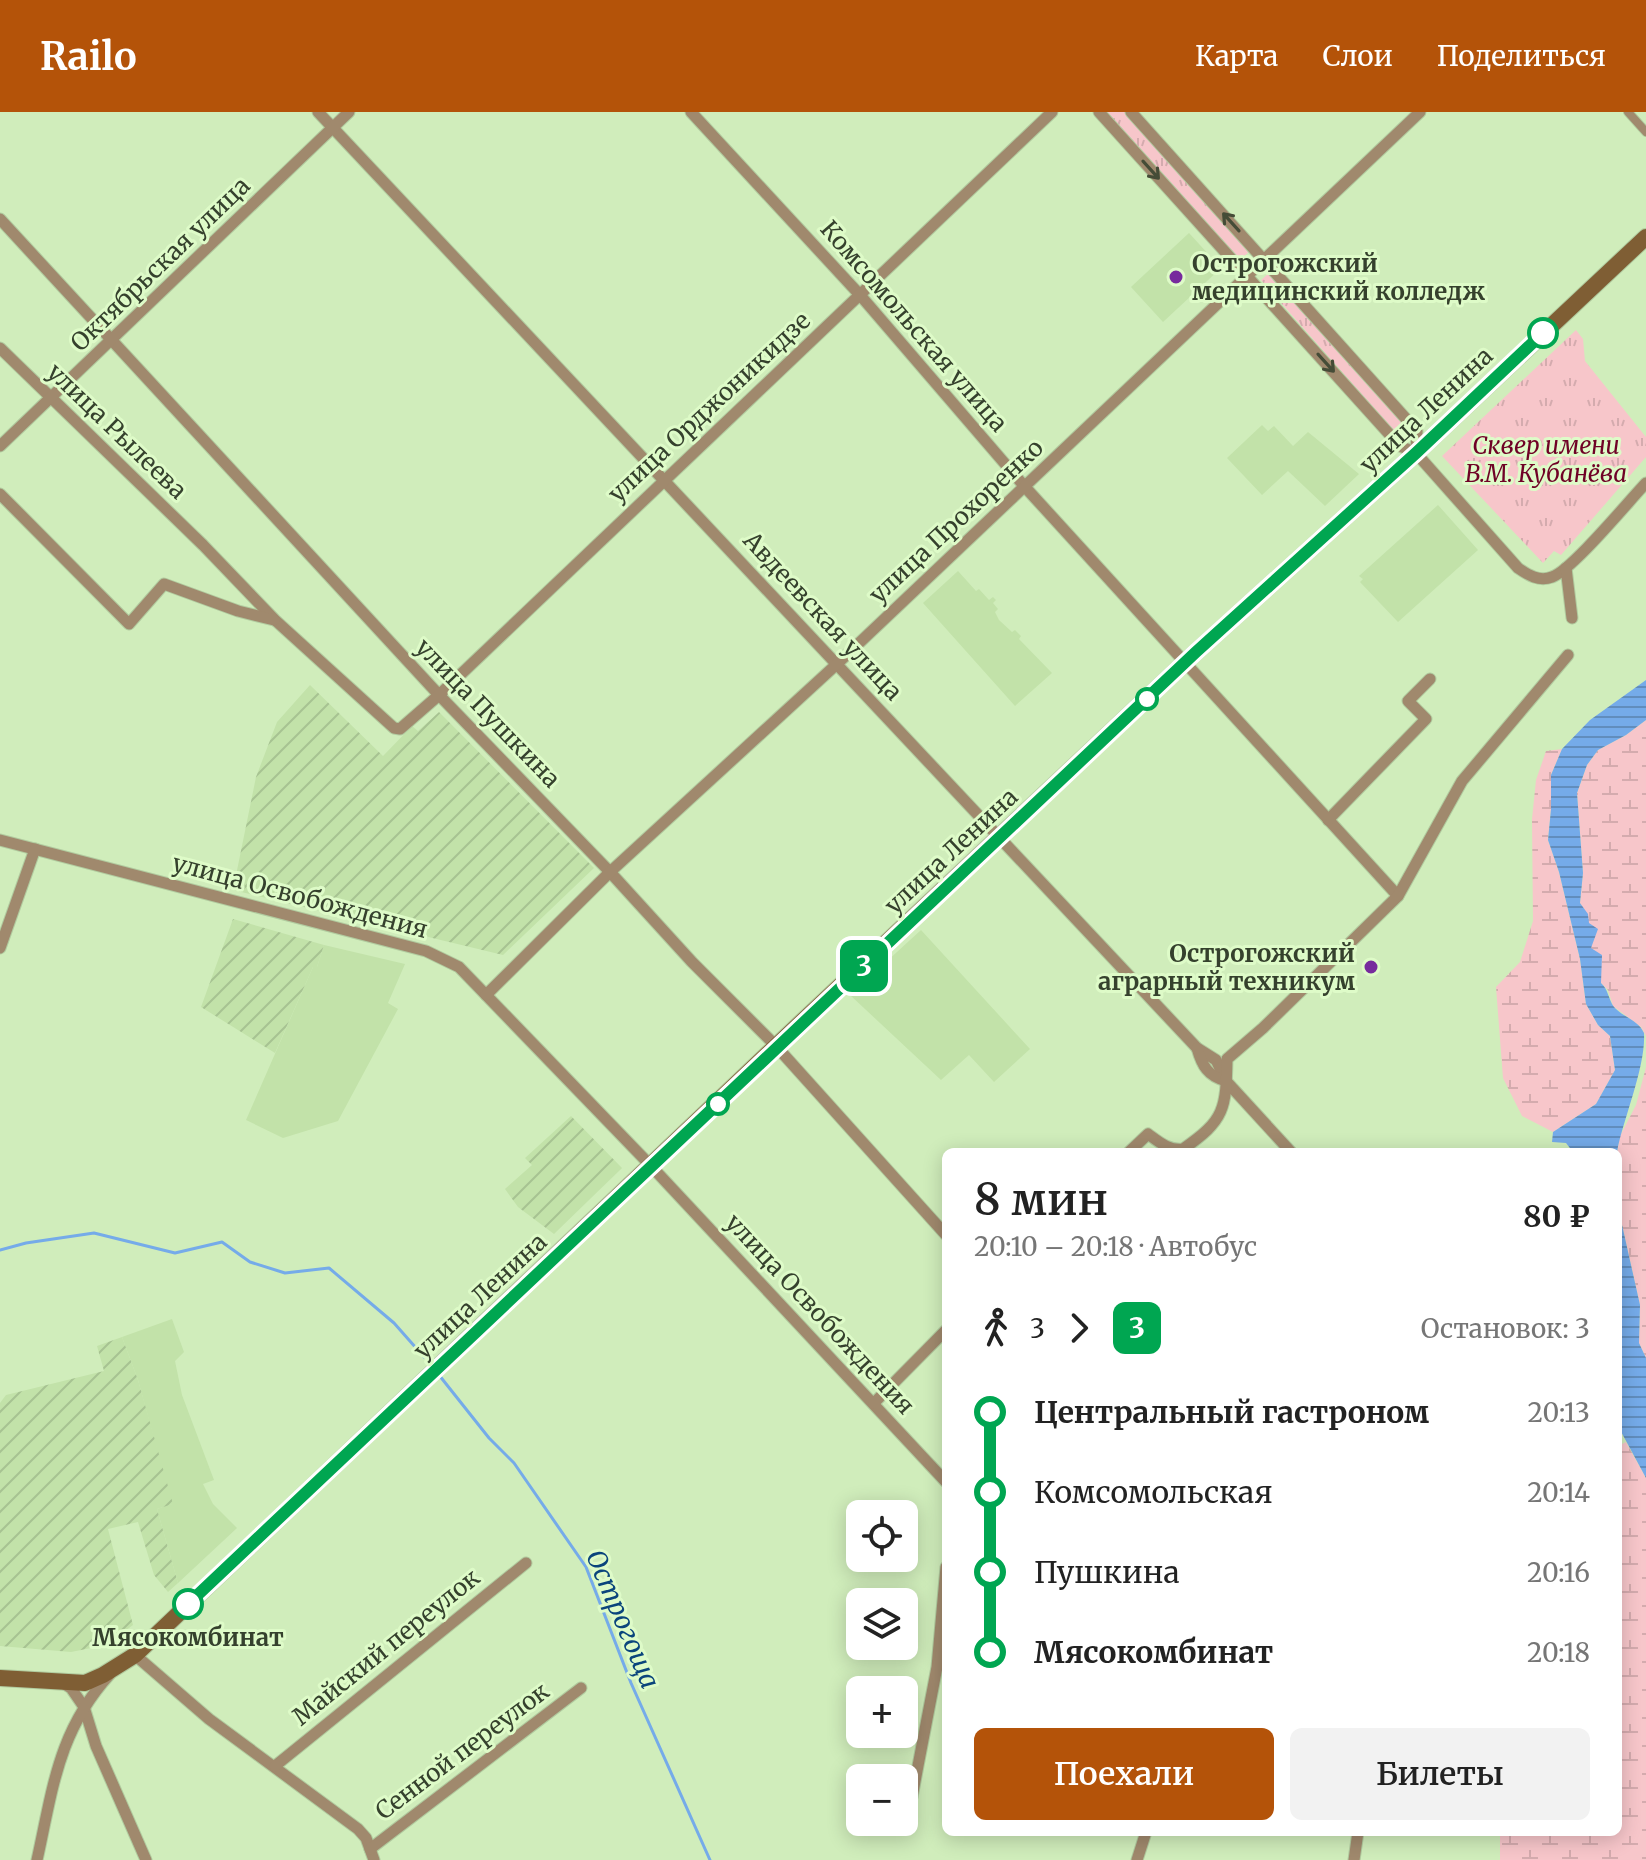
<!DOCTYPE html>
<html lang="ru">
<head>
<meta charset="utf-8">
<style>
	:root { --surface:#fff; --page:#f2f2f2; --text:#222; --muted:#767676; --accent:#b45309 }
	body { margin:0; font-family:Merriweather,serif; background:var(--page); color:var(--text); height:100vh; display:flex; flex-direction:column; font-size:30px; white-space:nowrap }
	* { box-sizing:border-box; margin:0 }
	p { font-size:26px; color:var(--muted) }
	.icon { flex:none; width:44px; height:44px; fill:none; stroke:currentColor; stroke-width:2; stroke-linecap:round; stroke-linejoin:round }
	.map { position:relative; flex:1; overflow:hidden }
	.side { position:absolute; left:942px; top:1036px; width:680px; height:688px; display:flex; flex-direction:column; background:var(--surface); border-radius:12px; box-shadow:0 4px 20px #0003 }
	.side>* { flex:none }
	.badge { padding:0 16px; border-radius:12px; font-size:28px; line-height:52px }
	.tools { position:absolute; left:846px; top:1388px; display:grid; gap:16px }
	.tools a { display:grid; place-items:center; width:72px; height:72px; border-radius:12px; background:var(--surface); box-shadow:0 4px 20px #0003; font-size:40px }
	.map>.badge { position:absolute; translate:-50% -50%; box-shadow:0 0 0 4px #fff }
	.legs { display:flex; align-items:center; gap:12px; height:88px; padding:0 32px; font-size:26px }
	.legs p { margin-inline-start:auto }
	.summary { display:flex; align-items:center; justify-content:space-between; height:136px; padding:0 32px }
	h1 { font-size:44px; font-weight:600; line-height:60px }
	.cta { display:flex; gap:16px; margin-top:auto; padding:16px 32px }
	.cta a { flex:1; height:92px; border-radius:12px; background:var(--accent); color:#fff; font-size:32px; font-weight:600; line-height:92px; text-align:center }
	.cta a+a { background:var(--page); color:var(--text) }
	ul { padding:0 32px; list-style:none }
	li { display:flex; align-items:center; gap:28px; height:80px; font-size:30px }
	li i { display:grid; place-items:center; width:12px; height:100%; margin:0 10px; background:currentColor }
	li i::after { content:''; width:20px; height:20px; margin:-10px; border:6px solid; border-radius:50%; background:var(--surface) }
	li p { margin-inline-start:auto }
	li:first-child i { background:linear-gradient(#0000 50%,currentColor 0) }
	li:last-child i { background:linear-gradient(currentColor 50%,#0000 0) }
	header { display:flex; align-items:center; gap:48px; box-sizing:border-box; height:112px; padding:0 40px; background:var(--accent); color:#fff }
	header strong { font-size:38px }
	nav { display:flex; gap:44px; margin-inline-start:auto; font-size:28px }
	.map>svg:first-child { display:block }
	.built { fill:#c2e2a9 }
	.industrial { fill:url(#industrial-furrows) }
	.grass { fill:url(#grass-tufts) }
	.wetland { fill:url(#wetland-marsh) }
	.water { fill:url(#water-rules) }
	.lines { fill:none; stroke-linecap:round; stroke-linejoin:round }
	.stream { stroke:#75abe9; stroke-width:3 }
	.pedestrian-casing { stroke:#b1cb9f; stroke-width:10 }
	.minor-casing { stroke:#b1cb9f; stroke-width:13 }
	.secondary-casing { stroke:#b1cb9f; stroke-width:18 }
	.pedestrian { stroke:#a0896d; stroke-width:8 }
	.minor { stroke:#a0896d; stroke-width:11 }
	.secondary { stroke:#7f5e34; stroke-width:16 }
	.oneway { stroke:#454c37 }
	.line-1-casing { stroke:#fff; stroke-width:18 }
	.line-1 { stroke:#00a651; stroke-width:12 }
	.poi-dot { fill:#772b9d; stroke:#defbc8; stroke-width:3 }
	.stop-1-dot { fill:#fff; stroke:#00a651; stroke-width:4 }
	.labels { text-anchor:middle; dominant-baseline:central; stroke-width:6; stroke-linejoin:round; paint-order:stroke }
	.poi-label { font-size:24px; font-weight:bold; fill:#35412d; stroke:#defbc8; text-anchor:start }
	.street-label { font-size:24px; fill:#35412d; stroke:#defbc8 }
	.park-label { font-size:24px; font-style:italic; fill:#6f0226; stroke:#defbc8 }
	.stop-label { font-size:24px; font-weight:bold; fill:#35412d; stroke:#defbc8 }
	.water-label { font-size:26px; font-style:italic; fill:#0a457c; stroke:#defbc8 }
</style>
</head>
<body>
<header>
<strong>Railo</strong>
<nav><a>Карта</a><a>Слои</a><a>Поделиться</a></nav>
</header>
<div class="map">
<svg width="1646" height="1748" viewBox="0 0 1646 1748">
	<defs>
		<pattern id="industrial-furrows" width="10" height="10" patternUnits="userSpaceOnUse" patternTransform="scale(2)"><rect width="10" height="10" fill="#c2e2a9"/><path d="M-1 1l2-2M0 10L10 0M9 11l2-2" fill="none" stroke="#a7c392"/></pattern>
		<pattern id="grass-tufts" width="24" height="20" patternUnits="userSpaceOnUse" patternTransform="scale(2)"><rect width="24" height="20" fill="#f7c6ca"/><path d="M3 7l-1-3M5 7V3M7 7l1-3M15 17l-1-3M17 17v-4M19 17l1-3" fill="none" stroke="#d4abae"/></pattern>
		<pattern id="wetland-marsh" width="20" height="14" patternUnits="userSpaceOnUse" patternTransform="scale(2)"><rect width="20" height="14" fill="#f7c6ca"/><path d="M1 5h8M5 5V1M11 12h8M15 12V8" fill="none" stroke="#d4abae"/></pattern>
		<pattern id="water-rules" width="6" height="5" patternUnits="userSpaceOnUse" patternTransform="scale(2)"><rect width="6" height="5" fill="#75abe9"/><path d="M0 2.5h6" fill="none" stroke="#618dbd"/></pattern>
	</defs>
	<rect width="100%" height="100%" fill="#d0edbb"/>
	<g class="built">
		<path d="M1189 121 1221 156 1163 210 1131 175Z"/>
		<path d="M1262 313 1268 319 1274 314 1293 334 1308 320 1359 362 1325 394 1288 359 1262 383 1227 346Z"/>
		<path d="M1438 393 1478 438 1398 510 1360 470 1363 467 1359 464Z"/>
		<path d="M958 459 976 479 979 477 989 488 993 485 996 488 993 491 998 497 995 500 999 508 1012 520 1015 518 1021 524 1019 527 1052 561 1015 594 923 491Z"/>
		<path d="M921 818 1030 937 994 970 969 943 941 968 850 883Z"/>
		<path d="M324 833 405 852 388 891 398 897 338 1009 283 1026 246 1008 313 855H317Z"/>
		<path d="M172 1207 184 1240 175 1249 182 1283 214 1368 203 1372 213 1392 237 1416 178 1471 157 1397 172 1392 138 1268 122 1225Z"/>
	</g>
	<g class="industrial">
		<path d="M310 573 383 644 412 614 418 619 439 600 594 756 503 843 233 778 256 665 277 610Z"/>
		<path d="M233 807 324 833 317 855H313L275 941 201 895Z"/>
		<path d="M571 1004 622 1056 554 1122 518 1095 505 1077 532 1053 525 1046Z"/>
		<path d="M122 1225 138 1268 173 1392 157 1397 178 1471 168 1480 154 1463 138 1410 108 1417 133 1513 106 1533 71 1540 0 1534V1291L6 1283 104 1259 97 1234Z"/>
	</g>
	<g class="grass">
		<path d="M1103 0H1125L1251 138 1239 149Z"/>
		<path d="M1269 161 1407 317 1399 325 1261 168Z"/>
		<path d="M1576 218 1583 227 1585 249 1646 325V345L1561 443 1554 439 1543 451 1442 344Z"/>
	</g>
	<g class="wetland">
		<path d="M1646 608V924L1641 915 1613 894 1608 878 1601 871 1591 836 1587 802 1580 791 1583 761 1577 681 1587 653 1598 638 1626 623Z"/>
		<path d="M1562 637 1551 663V697L1548 728 1559 760 1580 847 1586 892 1598 913 1610 924 1615 958 1596 992 1553 1020 1522 1004 1503 966 1496 875 1520 850 1533 809 1532 707 1536 668 1546 639Z"/>
		<path d="M1646 955V1246L1639 1231 1640 1193 1618 1095 1617 1040 1620 1024 1636 993Z"/>
		<path d="M1626 1330 1646 1366V1748H1500V1720H1618V1334Z"/>
	</g>
	<g class="water">
		<path d="M1646 568V608L1626 623 1598 638 1587 653 1577 681 1583 761 1580 791 1588 802 1589 811 1598 817 1591 836 1602 843 1601 871C1608 878 1608 884 1612 892 1619 904 1638 907 1644 921 1646 955 1623 1007 1617 1040H1573L1566 1031 1552 1030 1553 1020 1596 992 1615 958 1610 924 1598 913 1586 892 1580 847 1559 760 1548 728 1551 697V663L1562 637 1590 608Z"/>
		<path d="M1618 1095 1640 1193 1639 1231 1646 1246V1366L1618 1314Z"/>
	</g>
	<g class="lines">
		<g class="stream">
			<path d="M0 1138 26 1131 94 1121 175 1141 222 1130 250 1150 285 1161 329 1156 394 1211 424 1245"/>
			<path d="M439 1263 489 1326 514 1351 586 1455 631 1571 710 1748"/>
		</g>
		<g class="pedestrian-casing">
			<path id="pedestrian" d="M1628 0 1646 20"/>
		</g>
		<g class="minor-casing">
			<g id="minor">
				<path d="M318 0 1197 936 1216 948 1226 969 1291 1040"/>
				<path d="M691 0 860 183 1025 375 1398 784"/>
				<path d="M1099 0 1400 334 1416 341 1518 456C1528 463 1539 470 1552 465 1572 458 1628 390 1646 371"/>
				<path d="M1131 0 1417 319 1416 341"/>
				<path d="M0 107 439 583 610 760 692 850 776 934 946 1123"/>
				<path d="M0 236 203 433 275 508 394 616 400 617 439 583 1052 0"/>
				<path d="M0 334 349 0"/>
				<path d="M0 382 129 512 164 472 238 499 274 508"/>
				<path d="M1566 456 1572 506"/>
				<path d="M1328 708 1426 607 1408 589 1430 567"/>
				<path d="M0 728 426 839 459 855 652 1055 946 1370"/>
				<path d="M0 836 35 737"/>
				<path d="M486 883 610 760 838 551 1420 0"/>
				<path d="M1197 936C1202 954 1208 964 1226 969"/>
				<path d="M1129 1040 1148 1022C1159 1030 1169 1039 1183 1037 1225 1008 1226 997 1227 947L1263 916 1398 784 1462 669 1568 543"/>
				<path d="M874 1291 946 1218"/>
				<path d="M135 1543 209 1607 358 1717 366 1726 374 1748"/>
				<path d="M63 1571 71 1576 84 1595 96 1634 146 1748"/>
				<path d="M275 1654 526 1451"/>
				<path d="M912 1685 937 1555 946 1455"/>
				<path d="M370 1737 581 1576"/>
				<path d="M37 1748C53 1676 58 1619 110 1562"/>
				<path d="M1137 1748 1146 1720"/>
				<path d="M1354 1748 1358 1720"/>
			</g>
		</g>
		<g class="secondary-casing">
			<path id="secondary" d="M0 1566 85 1571 103 1563 135 1543 776 934 1196 540 1416 341 1646 125"/>
		</g>
		<use href="#pedestrian" class="pedestrian"/>
		<use href="#minor" class="minor"/>
		<use href="#secondary" class="secondary"/>
	</g>
	<defs><path id="oneway-shaft" d="M-6 0H5M1.5-3L5.5 0L1.5 3" fill="none" stroke-width="1.6" stroke-linecap="round" stroke-linejoin="round" transform="scale(2)"/></defs>
	<g class="oneway">
		<use href="#oneway-shaft" transform="translate(1151 58) rotate(48)"/>
		<use href="#oneway-shaft" transform="translate(1231 110) rotate(-132)"/>
		<use href="#oneway-shaft" transform="translate(1326 251) rotate(48)"/>
	</g>
	<g class="lines">
		<g class="line-1-casing">
			<path id="line-1" d="M188 1492 1196 540 1416 341 1543 221"/>
		</g>
		<use href="#line-1" class="line-1"/>
	</g>
	<g class="poi-dot">
		<circle cx="1176" cy="165" r="8"/>
		<circle cx="1371" cy="855" r="8"/>
	</g>
	<g class="stop-1-dot">
		<circle cx="1543" cy="221" r="14"/>
		<circle cx="1147" cy="587" r="10"/>
		<circle cx="718" cy="992" r="10"/>
		<circle cx="188" cy="1492" r="14"/>
	</g>
	<g class="labels">
		<g class="poi-label">
			<text x="1192" y="151">Острогожский<tspan x="1192" dy="28">медицинский колледж</tspan></text>
			<text x="1355" y="841" text-anchor="end">Острогожский<tspan x="1355" dy="28">аграрный техникум</tspan></text>
		</g>
		<g class="street-label">
			<text transform="translate(160 152) rotate(-44)">Октябрьская улица</text>
			<text transform="translate(914 214) rotate(49)">Комсомольская улица</text>
			<text transform="translate(709 295) rotate(-43)">улица Орджоникидзе</text>
			<text transform="translate(1426 298) rotate(-43)">улица Ленина</text>
			<text transform="translate(117 319) rotate(44)">улица Рылеева</text>
			<text transform="translate(956 409) rotate(-43)">улица Прохоренко</text>
			<text transform="translate(823 504) rotate(47)">Авдеевская улица</text>
			<text transform="translate(488 601) rotate(46)">улица Пушкина</text>
			<text transform="translate(951 739) rotate(-43)">улица Ленина</text>
			<text transform="translate(300 784) rotate(15)">улица Освобождения</text>
			<text transform="translate(480 1184) rotate(-43)">улица Ленина</text>
			<text transform="translate(820 1202) rotate(47)">улица Освобождения</text>
			<text transform="translate(386 1535) rotate(-39)">Майский переулок</text>
			<text transform="translate(462 1639) rotate(-37)">Сенной переулок</text>
		</g>
		<g class="park-label">
			<text x="1546" y="333">Сквер имени<tspan x="1546" dy="28">В.М. Кубанёва</tspan></text>
		</g>
		<g class="stop-label">
			<text x="188" y="1525">Мясокомбинат</text>
		</g>
		<g class="water-label">
			<text transform="translate(623 1507) rotate(67)">Острогоща</text>
		</g>
	</g>
</svg>
<div class="tools">
<a><svg class="icon" aria-label="locate" viewBox="0 0 24 24"><circle cx="12" cy="12" r="6"/><path d="M12 2v4M12 18v4M2 12h4M18 12h4"/></svg></a>
<a><svg class="icon" aria-label="layers" viewBox="0 0 24 24"><path d="M12 4l9 5-9 5-9-5zM3 14l9 5 9-5"/></svg></a>
<a>+</a>
<a>−</a>
</div>
<b class="badge" style="left:864px;top:854px;background:#00a651;color:#fff">3</b>
<section class="side">
<div class="summary"><div><h1>8 мин</h1><p>20:10 – 20:18 · Автобус</p></div><b>80 ₽</b></div>
<div class="legs"><svg class="icon" aria-label="walk" viewBox="0 0 24 24"><circle cx="13" cy="4" r="2"/><path d="M13 8l-2 6 4 7M11 14l-3 7M7 12l3-4h3l4 4"/></svg>3<svg class="icon" aria-label="forward" viewBox="0 0 24 24"><path d="M9 5l7 7-7 7"/></svg><b class="badge" style="background:#00a651;color:#fff">3</b><p>Остановок: 3</p></div>
<ul>
<li><i style="color:#00a651"></i><b>Центральный гастроном</b><p>20:13</p></li>
<li><i style="color:#00a651"></i><span>Комсомольская</span><p>20:14</p></li>
<li><i style="color:#00a651"></i><span>Пушкина</span><p>20:16</p></li>
<li><i style="color:#00a651"></i><b>Мясокомбинат</b><p>20:18</p></li>
</ul>
<div class="cta"><a>Поехали</a><a>Билеты</a></div>
</section>
</div>
</body>
</html>
